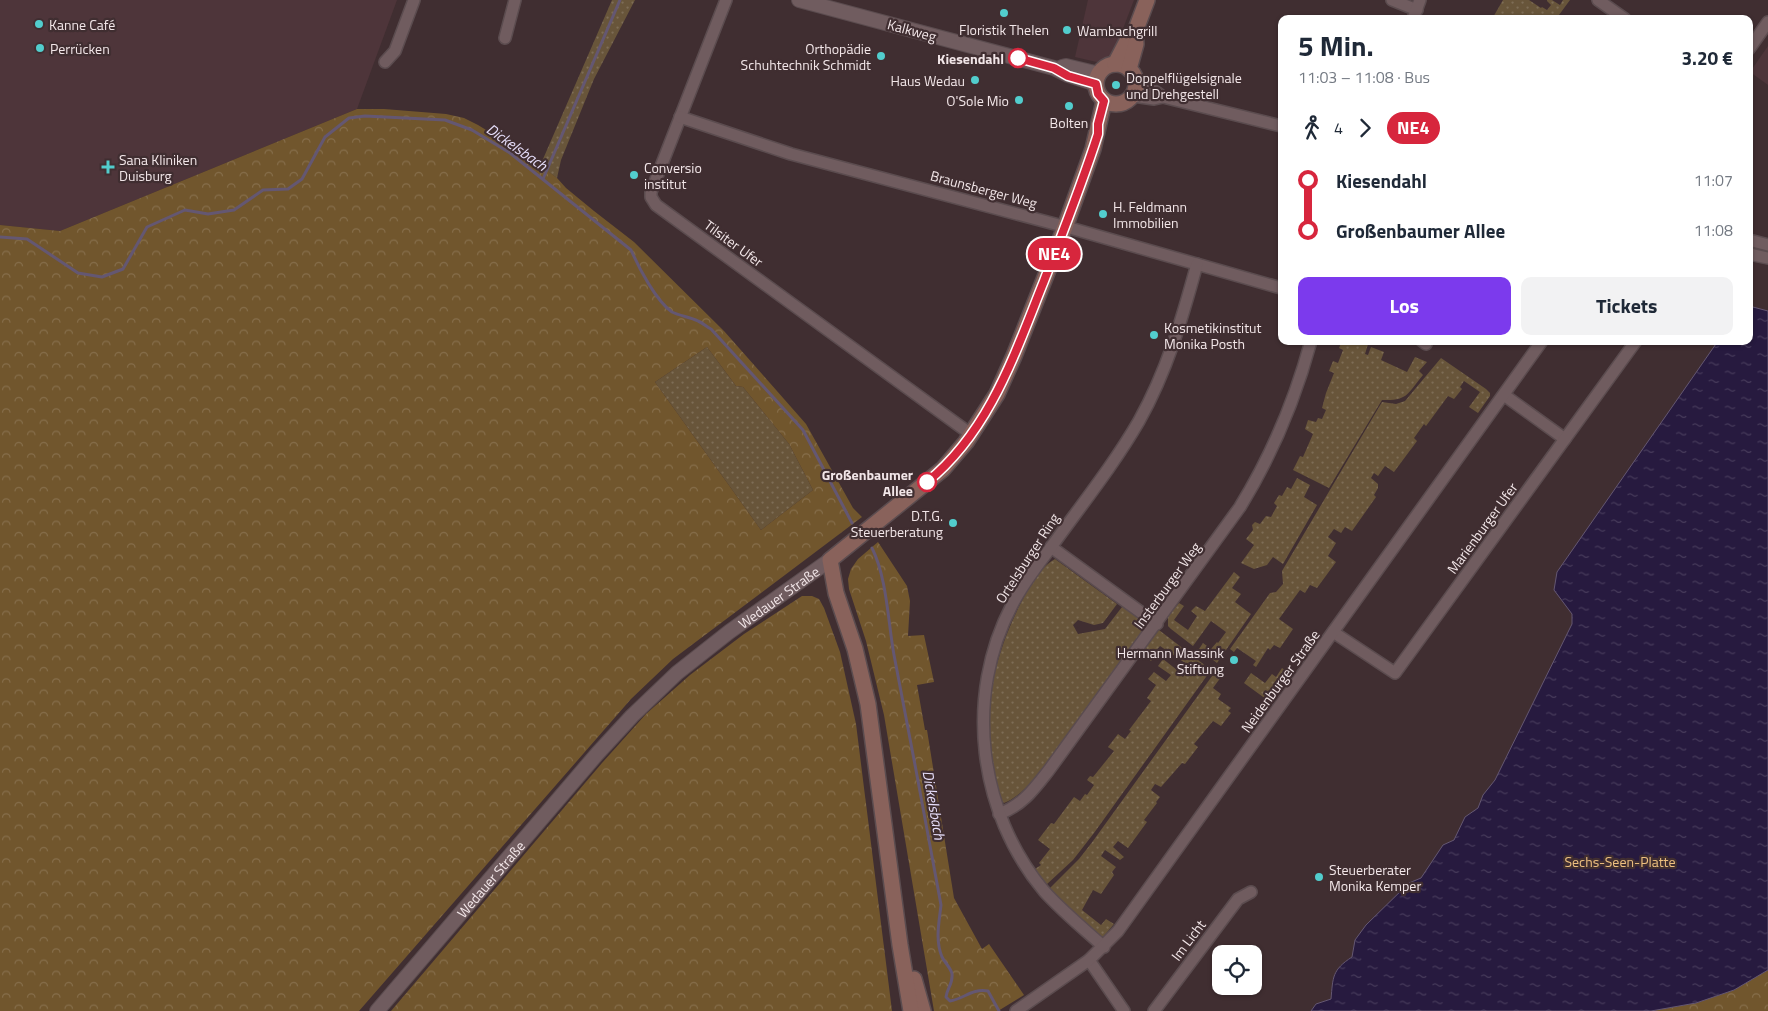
<!DOCTYPE html>
<html lang="de">
<head>
<meta charset="utf-8">
<style>
	:root { --surface:#fff; --page:#f2f2f3; --text:#1f2937; --muted:#747a83; --accent:#7c3aed }
	body { margin:0; font-family:"Titillium Web",sans-serif; background:var(--page); color:var(--text); height:100vh; display:flex; flex-direction:column; font-size:19px; white-space:nowrap }
	* { box-sizing:border-box; margin:0 }
	p { font-size:16px; color:var(--muted) }
	.icon { flex:none; width:28px; height:28px; fill:none; stroke:currentColor; stroke-width:2; stroke-linecap:round; stroke-linejoin:round }
	.map { position:relative; flex:1; overflow:hidden }
	.panel { position:absolute; left:1278px; top:15px; width:475px; height:330px; display:flex; flex-direction:column; background:var(--surface); border-radius:10px; box-shadow:0 1px 4px #0004 }
	.panel>* { flex:none }
	.badge { padding:0 10px; border-radius:16px; font-size:18px; line-height:32px }
	.buttons { position:absolute; left:1212px; top:945px; display:grid; gap:10px }
	.buttons a { display:grid; place-items:center; width:50px; height:50px; border-radius:10px; background:var(--surface); box-shadow:0 1px 4px #0004; font-size:25px }
	.map>.badge { position:absolute; translate:-50% -50%; box-shadow:0 0 0 2px #fff }
	.legs { display:flex; align-items:center; gap:8px; height:55px; padding:0 20px; font-size:16px }
	.legs p { margin-inline-start:auto }
	.head { display:flex; align-items:center; justify-content:space-between; height:85px; padding:0 20px }
	h1 { font-size:28px; font-weight:700; line-height:38px }
	.primary-button { display:flex; gap:10px; margin-top:auto; padding:10px 20px }
	.primary-button a { flex:1; height:58px; border-radius:10px; background:var(--accent); color:#fff; font-size:20px; font-weight:700; line-height:58px; text-align:center }
	.primary-button a+a { background:var(--page); color:var(--text) }
	ul { padding:0 20px; list-style:none }
	li { display:flex; align-items:center; gap:18px; height:50px; font-size:19px }
	li i { display:grid; place-items:center; width:8px; height:100%; margin:0 6px; background:currentColor }
	li i::after { content:''; width:12px; height:12px; margin:-6px; border:4px solid; border-radius:50%; background:var(--surface) }
	li p { margin-inline-start:auto }
	li:first-child i { background:linear-gradient(#0000 50%,currentColor 0) }
	li:last-child i { background:linear-gradient(currentColor 50%,#0000 0) }
	.map>svg:first-child { display:block }
	.built { fill:#4e353a }
	.green { fill:url(#green-dots) }
	.forest { fill:url(#forest-crowns); fill-rule:evenodd }
	.water { fill:url(#water-ripples); stroke:#645772 }
	.lines { fill:none; stroke-linecap:round; stroke-linejoin:round }
	.stream { stroke:#645772; stroke-width:3 }
	.minor-casing { stroke:#5b4c4f; stroke-width:14 }
	.tertiary-casing { stroke:#5b4c4f; stroke-width:16 }
	.secondary-casing { stroke:#5b4c4f; stroke-width:18 }
	.minor { stroke:#705c5f; stroke-width:11 }
	.tertiary { stroke:#705c5f; stroke-width:14 }
	.secondary { stroke:#89625b; stroke-width:15 }
	.line-1-casing { stroke:#fff; stroke-width:11 }
	.line-1 { stroke:#d7263d; stroke-width:8 }
	.poi-dot { fill:#52cdcd; stroke:#402e31; stroke-width:2 }
	.stop-1-dot { fill:#fff; stroke:#d7263d; stroke-width:2.5 }
	.labels { text-anchor:middle; dominant-baseline:central; stroke-width:4.5; stroke-linejoin:round; paint-order:stroke }
	.poi-label { font-size:14px; fill:#f2e6e8; stroke:#402e31; text-anchor:start }
	.street-label { font-size:14px; fill:#f2e6e8; stroke:#402e31 }
	.stop-label { font-size:14px; font-weight:bold; fill:#f2e6e8; stroke:#402e31; text-anchor:end }
	.park-label { font-size:14px; fill:#eec07f; stroke:#402e31 }
	.water-label { font-size:15px; font-style:italic; fill:#e7dffb; stroke:#402e31 }
</style>
</head>
<body>
<div class="map">
<svg width="1768" height="1011" viewBox="0 0 1768 1011">
	<defs>
		<pattern id="green-dots" width="8" height="8" patternUnits="userSpaceOnUse" patternTransform="scale(1.25)"><rect width="8" height="8" fill="#68553a"/><path d="M2 2h.1M6 6h.1" fill="none" stroke="#7e6d56" stroke-width="1.8" stroke-linecap="round"/></pattern>
		<pattern id="forest-crowns" width="20" height="18" patternUnits="userSpaceOnUse" patternTransform="scale(1.25)"><rect width="20" height="18" fill="#71562d"/><path d="M2 6a3 3 0 1 1 6 0M12 15a3 3 0 1 1 6 0" fill="none" stroke="#866e4b"/></pattern>
		<pattern id="water-ripples" width="26" height="14" patternUnits="userSpaceOnUse" patternTransform="scale(1.25)"><rect width="26" height="14" fill="#271a3f"/><path d="M2 4q2-2 4 0t4 0M15 11q2-2 4 0t4 0" fill="none" stroke="#473b5b"/></pattern>
	</defs>
	<rect width="100%" height="100%" fill="#402e31"/>
	<g class="built">
		<path d="M0 0H397L357 109 60 231 0 225Z"/>
		<path d="M1088 0H1134L1114 52 1110 59 1101 63 1075 57Z"/>
		<path d="M1768 46V85L1750 72Z"/>
	</g>
	<g class="green">
		<path d="M612 0H635L594 79 561 160 557 178 540 166Z"/>
		<path d="M1503 0H1529L1541 8 1542 7 1547 10 1551 5 1547 1V0H1552L1560 5 1563 0H1570L1556 19H1492Z"/>
		<path d="M1342 341H1369L1365 354 1368 355 1371 347 1384 352 1381 360 1407 372 1415 357 1427 362 1419 371 1423 375C1407 394 1408 401 1382 400L1329 488 1293 470 1300 456 1303 457 1313 434 1305 429 1308 420 1316 422 1318 418 1322 419 1326 410 1322 408 1326 393 1334 373 1329 371 1333 361 1338 363 1343 350 1339 348Z"/>
		<path d="M707 347 736 386 743 387 789 444 813 490 761 530 655 382Z"/>
		<path d="M1441 358 1486 389 1490 393V396L1478 413 1469 407 1480 392 1464 381 1460 387 1462 389 1454 399 1448 396 1426 426 1424 424 1414 438 1417 441 1394 472 1385 466 1378 476 1374 473 1371 478 1378 484V488L1374 495 1376 497 1352 531 1345 527 1341 533 1334 529 1328 537 1336 543 1328 556 1336 562 1317 588 1310 585 1305 593 1300 590 1279 619 1293 629 1280 648 1274 645 1270 650 1268 648 1256 667 1253 665 1256 661 1237 648 1234 652 1230 649 1270 593 1276 592 1283 584 1282 571 1382 402 1396 404 1405 401Z"/>
		<path d="M1297 478 1310 485 1304 497 1317 505 1283 564 1273 557 1267 565 1254 569 1241 563 1254 545 1246 539 1253 530 1252 525 1255 522 1260 524 1266 516 1271 517 1277 506 1274 503 1279 495 1282 496 1287 487 1291 489Z"/>
		<path d="M1055 559 1117 604 1103 623 1094 625 1078 620 1073 625 1078 634 1105 629 1122 607 1126 606 1146 621V628C1125 657 1104 686 1083 715 1065 740 1032 792 1004 803 997 797 996 784 994 775 979 715 995 651 1024 597 1032 583 1041 567 1055 559Z"/>
		<path d="M1234 572 1240 577 1232 588 1241 594 1235 602 1251 614 1217 663 1199 649 1203 643 1211 649 1217 642 1218 643 1226 632 1211 621 1193 646 1171 629 1168 626V616L1179 603 1184 606 1174 620 1188 630 1197 616 1191 611 1196 606 1205 611Z"/>
		<path d="M1159 630 1211 670 1094 833 1073 860 1046 885 1035 869 1041 865 1039 863 1050 849 1038 840 1051 823 1054 824 1074 797 1080 801 1085 794 1087 795 1094 785 1087 780 1090 776 1093 777 1114 751 1108 747 1118 734 1125 739 1131 731 1129 730 1151 701 1147 698 1156 685 1148 679 1154 672 1166 681 1171 675 1158 666 1163 659 1177 670 1176 672 1183 677 1191 667 1160 646 1155 652 1157 654 1151 661 1141 653Z"/>
		<path d="M1282 668 1291 675 1270 702 1244 683 1251 673 1265 683 1272 674 1276 677Z"/>
		<path d="M1215 672 1221 677 1213 688 1221 694 1218 699 1231 708 1228 711 1231 713 1221 726 1213 721 1194 744 1198 747 1185 764 1182 763 1161 787 1155 784 1151 790 1160 797 1156 802 1157 803 1144 820 1147 822 1128 848 1118 841 1113 847 1124 857 1120 860 1105 850 1101 856 1116 867 1112 872 1114 875 1101 894 1093 890 1082 910 1101 925 1106 919 1114 924 1103 937 1099 936 1061 902 1050 888 1079 859 1093 841Z"/>
	</g>
	<g class="forest">
		<path d="M357 109H384L446 114 464 118 478 125 528 156 557 178 566 188 594 211 634 242 724 331 806 424 853 508 862 517 673 659 631 699 359 1011H0V225L60 231ZM707 347 736 386 743 387 789 444 813 490 761 530 655 382Z"/>
		<path d="M878 542 907 586 910 601 908 636 924 635 934 682 917 685 925 730H927L954 898 982 949 989 944 1024 995 998 1011H934L884 715 866 641 849 589 848 579 851 569 858 559Z"/>
		<path d="M802 596H812L819 599 824 608 840 652 856 724 892 1011H391L602 763 646 714 690 675 744 634Z"/>
		<path d="M1768 970V1011H1651L1696 1003 1734 990Z"/>
	</g>
	<path class="water" d="M1753 307 1768 311V970L1734 990 1696 1003 1651 1011H1311L1316 1004 1331 999C1333 977 1332 970 1352 957L1355 940 1366 925 1409 883 1421 878 1443 845 1454 840 1465 817 1478 808 1483 795 1495 780 1572 624V614L1554 590 1557 572 1718 341H1749V314Z"/>
	<g class="lines">
		<g class="stream">
			<path d="M543 179 620 0"/>
			<path d="M0 237 27 239 78 273 102 277 123 269 147 227 185 210 208 214 234 210 263 190 288 189 302 179 325 137 349 118 365 116 445 120 472 130 510 153 631 250C639 268 656 301 672 312 680 316 690 317 698 321 703 323 707 327 711 329L803 430 852 523"/>
			<path d="M872 548C887 578 888 622 894 655 910 738 926 822 941 905 939 923 935 940 942 957 945 963 951 968 952 974 953 984 947 988 946 997L950 1001C964 999 972 988 988 991L999 1011"/>
		</g>
		<g class="minor-casing">
			<g id="minor">
				<path d="M726 0 651 192V197L656 205 972 435"/>
				<path d="M1392 0 1417 10"/>
				<path d="M1598 0 1625 19"/>
				<path d="M1413 19 1420 0"/>
				<path d="M505 38 515 0"/>
				<path d="M1749 49 1768 22"/>
				<path d="M385 62 395 51 414 0"/>
				<path d="M1136 84 1156 92 1163 97 1281 126"/>
				<path d="M1133 96 1154 99 1163 97"/>
				<path d="M680 117 791 154 1070 228 1281 288"/>
				<path d="M1749 240 1768 245"/>
				<path d="M1749 254 1768 258"/>
				<path d="M1422 341 1426 344"/>
				<path d="M1504 395 1565 439"/>
				<path d="M1051 547 1157 624"/>
				<path d="M1333 632 1395 673 1636 341"/>
				<path d="M999 814C1023 805 1034 789 1049 770L1240 507C1272 455 1295 400 1311 341"/>
				<path d="M1104 947C1084 929 1062 911 1044 891 978 812 964 696 1012 605 1022 585 1036 567 1049 550 1079 508 1113 466 1139 421 1167 371 1182 319 1197 264"/>
				<path d="M1089 960 1124 1011"/>
				<path d="M1016 1011 1089 960 1118 931 1542 341"/>
				<path d="M1154 1011 1238 899 1251 892"/>
			</g>
		</g>
		<g class="tertiary-casing">
			<g id="tertiary">
				<path d="M799 0 1054 68 1068 75 1096 84"/>
				<path d="M1062 67 1066 66 1099 74"/>
				<path id="s1" d="M377 1011 597 754 632 716 677 673 729 632 830 560"/>
			</g>
		</g>
		<g class="secondary-casing">
			<g id="secondary">
				<circle cx="1116" cy="84" r="20"/>
				<path d="M1115 64 1127 41 1135 32 1147 0"/>
				<path d="M1129 69 1136 44 1135 32"/>
				<path d="M914 979 923 1011"/>
				<path d="M911 1011 900 945 868 704 855 649 836 593 830 560 943 469 966 442 997 394 1014 356 1065 227 1093 149 1104 101"/>
			</g>
		</g>
		<use href="#minor" class="minor"/>
		<use href="#tertiary" class="tertiary"/>
		<use href="#secondary" class="secondary"/>
	</g>
	<g class="lines">
		<g class="line-1-casing">
			<path id="line-1" d="M927 482C990 431 1015 353 1044 281 1063 232 1082 184 1098 134V124L1104 101 1098 94 1096 84 1068 76 1054 68 1018 58"/>
		</g>
		<use href="#line-1" class="line-1"/>
	</g>
	<g class="poi-dot">
		<circle cx="1004" cy="13" r="5"/>
		<circle cx="39" cy="24" r="5"/>
		<circle cx="1067" cy="30" r="5"/>
		<circle cx="40" cy="48" r="5"/>
		<circle cx="881" cy="56" r="5"/>
		<circle cx="975" cy="80" r="5"/>
		<circle cx="1116" cy="85" r="5"/>
		<circle cx="1019" cy="100" r="5"/>
		<circle cx="1069" cy="106" r="5"/>
		<path d="M105.5 159.5h5v5h5v5h-5v5h-5v-5h-5v-5h5z"/>
		<circle cx="634" cy="175" r="5"/>
		<circle cx="1103" cy="214" r="5"/>
		<circle cx="1154" cy="335" r="5"/>
		<circle cx="953" cy="523" r="5"/>
		<circle cx="1234" cy="660" r="5"/>
		<circle cx="1319" cy="877" r="5"/>
	</g>
	<g class="stop-1-dot">
		<circle cx="1018" cy="58" r="9"/>
		<circle cx="927" cy="482" r="9"/>
	</g>
	<g class="labels">
		<g class="poi-label">
			<text x="49" y="24">Kanne Café</text>
			<text x="1004" y="29" text-anchor="middle">Floristik Thelen</text>
			<text x="1077" y="30">Wambachgrill</text>
			<text x="50" y="48">Perrücken</text>
			<text x="871" y="48" text-anchor="end">Orthopädie<tspan x="871" dy="16">Schuhtechnik Schmidt</tspan></text>
			<text x="1126" y="77">Doppelflügelsignale<tspan x="1126" dy="16">und Drehgestell</tspan></text>
			<text x="965" y="80" text-anchor="end">Haus Wedau</text>
			<text x="1009" y="100" text-anchor="end">O'Sole Mio</text>
			<text x="1069" y="122" text-anchor="middle">Bolten</text>
			<text x="119" y="159">Sana Kliniken<tspan x="119" dy="16">Duisburg</tspan></text>
			<text x="644" y="167">Conversio<tspan x="644" dy="16">institut</tspan></text>
			<text x="1113" y="206">H. Feldmann<tspan x="1113" dy="16">Immobilien</tspan></text>
			<text x="1164" y="327">Kosmetikinstitut<tspan x="1164" dy="16">Monika Posth</tspan></text>
			<text x="943" y="515" text-anchor="end">D.T.G.<tspan x="943" dy="16">Steuerberatung</tspan></text>
			<text x="1224" y="652" text-anchor="end">Hermann Massink<tspan x="1224" dy="16">Stiftung</tspan></text>
			<text x="1329" y="869">Steuerberater<tspan x="1329" dy="16">Monika Kemper</tspan></text>
		</g>
		<g class="street-label">
			<text transform="translate(912 30) rotate(15)">Kalkweg</text>
			<text transform="translate(984 189) rotate(15)">Braunsberger Weg</text>
			<text transform="translate(734 243) rotate(36)">Tilsiter Ufer</text>
			<text transform="translate(1482 528) rotate(-54)">Marienburger Ufer</text>
			<text transform="translate(1027 558) rotate(-57)">Ortelsburger Ring</text>
			<text transform="translate(1167 585) rotate(-54)">Insterburger Weg</text>
			<text stroke="none"><textPath href="#s1" startOffset="579">Wedauer Straße</textPath></text>
			<text transform="translate(1280 681) rotate(-54)">Neidenburger Straße</text>
			<text stroke="none"><textPath href="#s1" startOffset="174">Wedauer Straße</textPath></text>
			<text transform="translate(1188 940) rotate(-53)">Im Licht</text>
		</g>
		<g class="stop-label">
			<text x="1004" y="58">Kiesendahl</text>
			<text x="913" y="474">Großenbaumer<tspan x="913" dy="16">Allee</tspan></text>
		</g>
		<g class="park-label">
			<text x="1620" y="861">Sechs-Seen-Platte</text>
		</g>
		<g class="water-label">
			<text transform="translate(517 147) rotate(35)">Dickelsbach</text>
			<text transform="translate(934 805) rotate(80)">Dickelsbach</text>
		</g>
	</g>
</svg>
<div class="buttons">
<a><svg class="icon" aria-label="locate" viewBox="0 0 24 24"><circle cx="12" cy="12" r="6"/><path d="M12 2v4M12 18v4M2 12h4M18 12h4"/></svg></a>
</div>
<b class="badge" style="left:1054px;top:254px;background:#d7263d;color:#fff">NE4</b>
<section class="panel">
<div class="head"><div><h1>5 Min.</h1><p>11:03 – 11:08 · Bus</p></div><b>3.20 €</b></div>
<div class="legs"><svg class="icon" aria-label="walk" viewBox="0 0 24 24"><circle cx="13" cy="4" r="2"/><path d="M13 8l-2 6 4 7M11 14l-3 7M7 12l3-4h3l4 4"/></svg>4<svg class="icon" aria-label="forward" viewBox="0 0 24 24"><path d="M9 5l7 7-7 7"/></svg><b class="badge" style="background:#d7263d;color:#fff">NE4</b></div>
<ul>
<li><i style="color:#d7263d"></i><b>Kiesendahl</b><p>11:07</p></li>
<li><i style="color:#d7263d"></i><b>Großenbaumer Allee</b><p>11:08</p></li>
</ul>
<div class="primary-button"><a>Los</a><a>Tickets</a></div>
</section>
</div>
</body>
</html>
